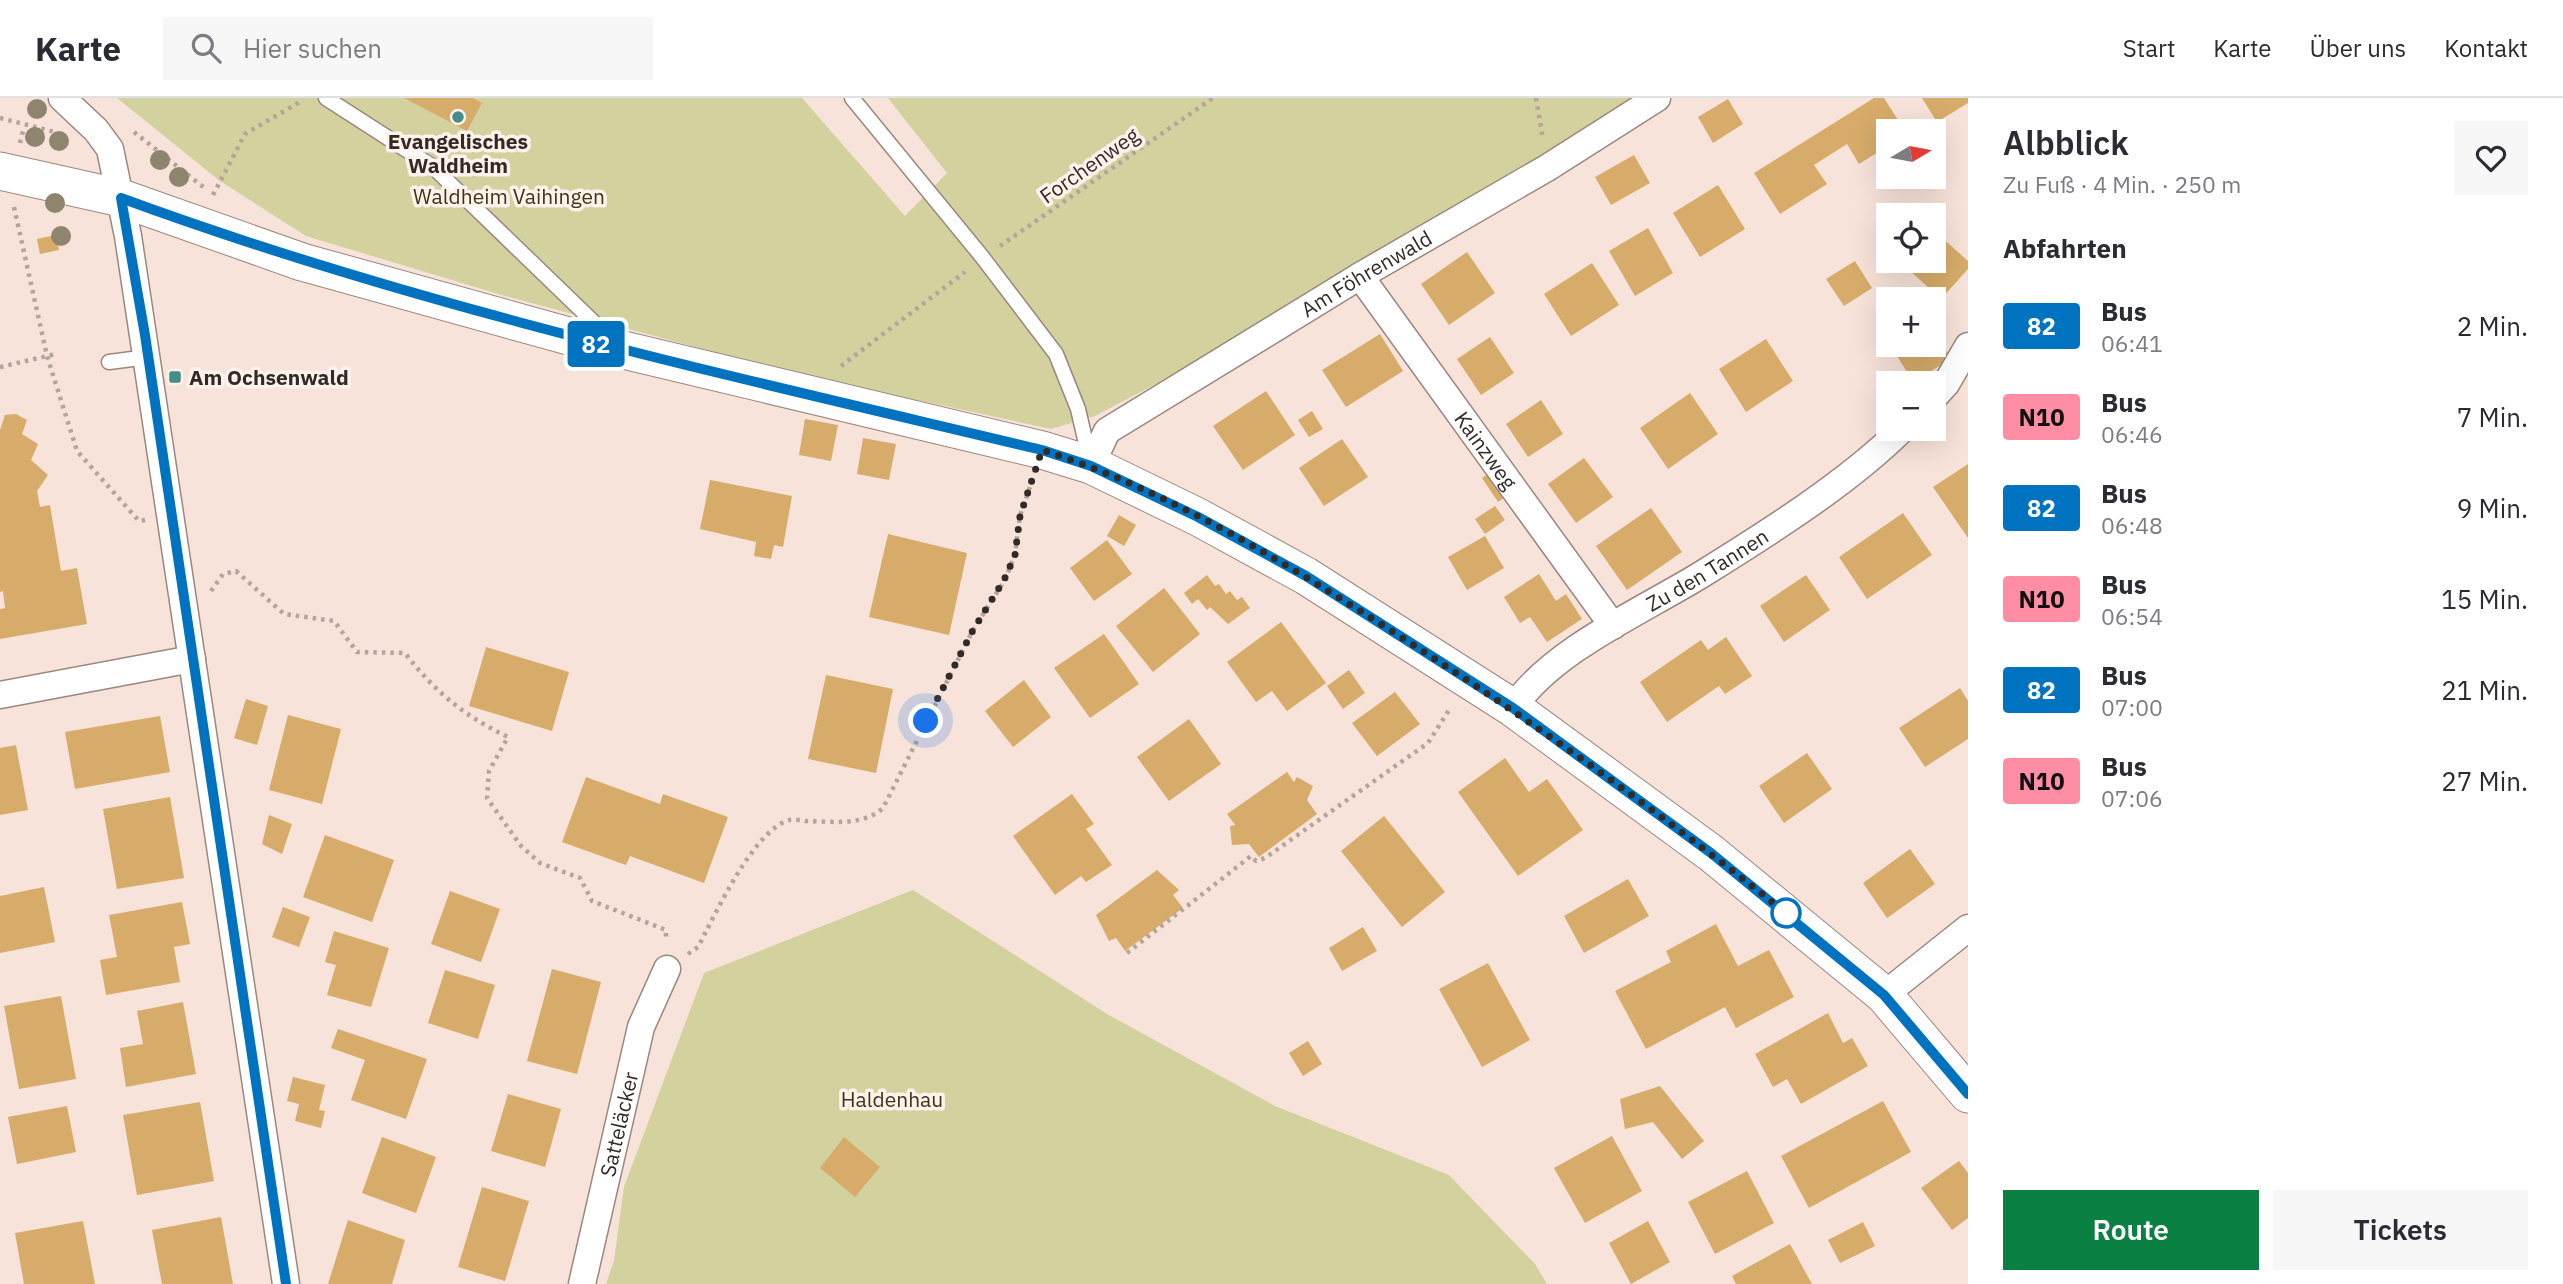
<!DOCTYPE html>
<html lang="de">
<head>
<meta charset="utf-8">
<style>
	:root { --surface:#fff; --page:#f7f7f7; --text:#2b2b33; --muted:#7c7c81; --line:#e1e1e2; --accent:#0b8043 }
	body { margin:0; font-family:"IBM Plex Sans",sans-serif; background:var(--page); color:var(--text); height:100vh; display:flex; flex-direction:column; font-size:26px; white-space:nowrap }
	* { box-sizing:border-box; margin:0 }
	p { font-size:23px; color:var(--muted) }
	.icon { flex:none; width:38px; height:38px; fill:none; stroke:currentColor; stroke-width:2; stroke-linecap:round; stroke-linejoin:round }
	.map { position:relative; flex:1; overflow:hidden }
	.panel { display:flex; flex-direction:column; background:var(--surface); width:595px }
	.panel>* { flex:none }
	.badge { padding:0 14px; border-radius:5px; font-size:24px; line-height:46px }
	.needle { width:46px; rotate:80deg }
	.fabs { position:absolute; left:1876px; top:21px; display:grid; gap:14px }
	.fabs a { display:grid; place-items:center; width:70px; height:70px; border-radius:0px; background:var(--surface); box-shadow:0 7px 28px #0002; font-size:35px }
	.you { position:absolute; width:35px; height:35px; margin:-18px; border:5px solid #fff; border-radius:50%; background:#1a73e8; box-shadow:0 0 0 10px #1a73e833 }
	.map>.badge { position:absolute; translate:-50% -50%; box-shadow:0 0 0 4px #fff }
	h2 { padding:0 35px; font-size:26px; line-height:63px }
	.round { display:grid; place-items:center; flex:none; width:74px; height:74px; border-radius:0px; background:var(--page) }
	.overview { display:flex; align-items:center; justify-content:space-between; height:119px; padding:0 35px }
	h1 { font-size:33px; font-weight:600; line-height:52px }
	.primary-button { display:flex; gap:14px; margin-top:auto; padding:14px 35px }
	.primary-button a { flex:1; height:80px; border-radius:0px; background:var(--accent); color:#fff; font-size:28px; font-weight:600; line-height:80px; text-align:center }
	.primary-button a+a { background:var(--page); color:var(--text) }
	ul { padding:0; list-style:none }
	li { display:flex; align-items:center; gap:21px; height:91px; padding:0 35px }
	li div { flex:1 }
	li b { display:block; font-size:26px }
	li em { font-style:normal }
	li .badge { min-width:77px; font-weight:700; text-align:center }
	header { display:flex; align-items:center; gap:42px; box-sizing:border-box; height:98px; padding:0 35px; background:var(--surface); border-bottom:2px solid var(--line) }
	header strong { font-size:33px }
	nav { display:flex; gap:38px; margin-inline-start:auto; font-size:24px }
	.search { width:490px; height:63px; background:var(--page); display:flex; align-items:center; gap:18px; box-sizing:border-box; padding:0 24px; border-radius:0px; color:var(--muted); font-size:26px }
	main { display:flex; flex:1; min-height:0 }
	.map>svg:first-child { display:block }
	.green { fill:#d3d19e }
	.building { fill:#d7ac6a }
	.lines { fill:none; stroke-linecap:round; stroke-linejoin:round }
	.lane-casing { stroke:#9a887f; stroke-width:17 }
	.street-casing { stroke:#9a887f; stroke-width:29 }
	.secondary-casing { stroke:#9a887f; stroke-width:39 }
	.path { stroke:#b4a49c; stroke-width:4.5; stroke-dasharray:3.5 5; stroke-linecap:butt }
	.lane { stroke:#fff; stroke-width:14 }
	.street { stroke:#fff; stroke-width:26 }
	.secondary { stroke:#fff; stroke-width:37 }
	.tree { fill:#8f856e }
	.line-casing { stroke:#fff; stroke-width:16 }
	.line { stroke:#0073c0; stroke-width:10 }
	.walk { stroke:#322a26; stroke-width:7; stroke-dasharray:0 12.6 }
	.poi-dot { fill:#458d8b; stroke:#fef2ec; stroke-width:2.5 }
	.stop-dot { fill:#fff; stroke:#0073c0; stroke-width:3.5 }
	.labels { text-anchor:middle; dominant-baseline:central; stroke-width:7; stroke-linejoin:round; paint-order:stroke }
	.poi-label { font-size:21px; font-weight:bold; fill:#322a26; stroke:#fef2ec }
	.street-label { font-size:21px; fill:#322a26; stroke:#fef2ec }
	.park-label { font-size:21px; fill:#3a3816; stroke:#fef2ec }
</style>
</head>
<body>
<header>
<strong>Karte</strong>
<div class="search"><svg class="icon" aria-label="search" viewBox="0 0 24 24"><circle cx="10" cy="10" r="6"/><path d="M15 15l6 6"/></svg>Hier suchen</div>
<nav><a>Start</a><a>Karte</a><a>Über uns</a><a>Kontakt</a></nav>
</header>
<main>
<div class="map">
<svg width="1968" height="1186" viewBox="0 0 1968 1186">
	<rect width="100%" height="100%" fill="#f7e3d9"/>
	<g class="green">
		<path d="M117 0H802L905 118 947 75 888 0H1657L1360 178 1095 318 1051 331 801 277 505 198 306 138 220 83Z"/>
		<path d="M913 792 1107 916 1275 1008 1449 1077 1535 1166 1547 1186H606L614 1163 624 1089 704 875Z"/>
	</g>
	<g class="building">
		<path d="M404 0H473L482 5 467 33Z"/>
		<path d="M1874 0H1884L1905 33H1888V48L1859 66 1847 46 1814 67 1827 86 1780 116 1754 75Z"/>
		<path d="M1922 0H1968V5L1937 24Z"/>
		<path d="M1728 1 1743 26 1713 45 1698 19Z"/>
		<path d="M1634 57 1650 85 1611 107 1595 79Z"/>
		<path d="M1718 87 1745 131 1700 159 1673 115Z"/>
		<path d="M1648 130 1673 175 1635 198 1609 153Z"/>
		<path d="M56 137 59 152 40 156 37 141Z"/>
		<path d="M1939 137 1968 163V171L1941 201 1908 171 1915 163H1934V142Z"/>
		<path d="M1467 154 1495 195 1449 227 1421 186Z"/>
		<path d="M1855 163 1872 190 1844 208 1826 181Z"/>
		<path d="M1592 165 1619 207 1571 238 1544 196Z"/>
		<path d="M1934 232 1951 261 1913 284 1896 256 1912 247H1934Z"/>
		<path d="M1380 236 1403 273 1346 309 1322 272Z"/>
		<path d="M1490 239 1514 275 1481 297 1457 261Z"/>
		<path d="M1766 241 1793 283 1746 314 1719 271Z"/>
		<path d="M1266 293 1295 337 1243 372 1213 328Z"/>
		<path d="M1690 295 1718 336 1668 371 1640 330Z"/>
		<path d="M1541 302 1563 336 1528 359 1506 326Z"/>
		<path d="M1312 313 1323 331 1309 339 1298 322Z"/>
		<path d="M16 316 27 322 22 336 38 346 31 362 48 377 37 393 40 409 50 407 61 473 77 470 87 526 0 541V511L5 510 3 493 0 494V332L5 317Z"/>
		<path d="M805 321 838 327 831 363 799 357Z"/>
		<path d="M863 340 896 346 889 382 857 376Z"/>
		<path d="M1342 341 1368 379 1324 408 1299 370Z"/>
		<path d="M1584 360 1613 399 1576 425 1548 386Z"/>
		<path d="M1968 366V440L1933 389Z"/>
		<path d="M1495 371 1511 395 1498 404 1482 380Z"/>
		<path d="M710 382 792 398 783 449 774 447 771 461 754 458 756 444 700 431Z"/>
		<path d="M1495 408 1505 422 1485 436 1475 421Z"/>
		<path d="M1651 410 1682 454 1627 492 1596 448Z"/>
		<path d="M1903 415 1932 457 1867 501 1839 459Z"/>
		<path d="M1119 417 1136 427 1124 448 1107 438Z"/>
		<path d="M888 436 967 455 949 537 869 519Z"/>
		<path d="M1485 438 1504 470 1467 492 1448 459Z"/>
		<path d="M1107 442 1132 476 1094 503 1070 470Z"/>
		<path d="M1539 476 1556 503 1566 496 1582 521 1547 544 1530 519 1520 525 1504 499Z"/>
		<path d="M1207 477 1215 488 1219 486 1226 496 1230 493 1237 502 1242 499 1250 510 1228 526 1210 509 1207 512 1198 501 1192 506 1184 495Z"/>
		<path d="M1806 477 1830 512 1784 544 1760 508Z"/>
		<path d="M1164 490 1200 536 1153 574 1116 528Z"/>
		<path d="M1281 524 1326 585 1287 613 1272 593 1256 604 1227 564Z"/>
		<path d="M1104 536 1139 586 1090 620 1054 570Z"/>
		<path d="M1726 539 1752 578 1725 596 1719 588 1667 624 1640 584 1701 542 1708 552Z"/>
		<path d="M486 549 569 574 552 633 469 608Z"/>
		<path d="M1349 572 1365 595 1343 611 1327 588Z"/>
		<path d="M826 577 893 591 876 675 808 661Z"/>
		<path d="M1024 582 1051 619 1013 649 985 613Z"/>
		<path d="M1960 590 1968 603V641L1925 669 1899 630Z"/>
		<path d="M1395 594 1420 626 1377 658 1352 625Z"/>
		<path d="M246 601 268 608 257 647 234 640Z"/>
		<path d="M288 617 341 631 322 706 269 692Z"/>
		<path d="M160 618 170 674 75 691 65 634Z"/>
		<path d="M1189 621 1221 666 1169 703 1137 659Z"/>
		<path d="M16 647 28 712 0 717V650Z"/>
		<path d="M1807 655 1832 691 1784 725 1759 688Z"/>
		<path d="M1505 660 1529 694 1547 681 1583 732 1518 778 1458 694Z"/>
		<path d="M1287 674 1294 684 1297 679 1313 688 1307 702 1317 716 1259 759 1249 746 1232 747 1230 728 1235 727 1227 716Z"/>
		<path d="M586 679 660 706 663 696 728 719 704 785 630 758 626 767 562 744Z"/>
		<path d="M1072 696 1094 726 1086 731 1112 767 1086 784 1081 778 1055 797 1013 738Z"/>
		<path d="M170 699 184 780 117 791 103 711Z"/>
		<path d="M269 717 292 726 282 756 262 746Z"/>
		<path d="M1384 718 1445 794 1402 829 1341 753Z"/>
		<path d="M325 737 394 762 372 824 303 799Z"/>
		<path d="M1910 751 1935 786 1887 820 1863 785Z"/>
		<path d="M1157 772 1179 792 1173 797 1183 810 1125 853 1116 840 1109 843 1096 817Z"/>
		<path d="M1628 781 1649 818 1584 855 1564 818Z"/>
		<path d="M44 789 55 844 0 855V798Z"/>
		<path d="M450 793 500 811 481 864 431 846Z"/>
		<path d="M182 804 190 846 174 849 180 884 106 897 100 862 117 859 109 817Z"/>
		<path d="M283 809 310 819 299 849 272 839Z"/>
		<path d="M1716 826 1738 868 1769 852 1794 899 1736 930 1725 909 1646 951 1615 893 1671 864 1666 853Z"/>
		<path d="M1363 829 1377 853 1342 873 1329 850Z"/>
		<path d="M334 833 389 850 371 909 327 897 336 867 325 864Z"/>
		<path d="M1488 865 1530 942 1482 969 1439 891Z"/>
		<path d="M552 871 601 884 577 976 527 963Z"/>
		<path d="M445 872 495 887 478 941 428 925Z"/>
		<path d="M61 898 76 981 19 991 4 908Z"/>
		<path d="M183 904 196 976 126 989 120 950 143 946 137 913Z"/>
		<path d="M1828 915 1843 945 1852 940 1868 968 1801 1006 1787 981 1773 989 1755 956Z"/>
		<path d="M338 931 427 961 406 1021 351 1002 365 962 331 950Z"/>
		<path d="M1308 943 1322 966 1303 978 1289 955Z"/>
		<path d="M293 979 325 987 319 1012 325 1013 321 1030 295 1023 299 1006 287 1003Z"/>
		<path d="M1660 988 1704 1043 1682 1061 1653 1024 1625 1031 1620 1001Z"/>
		<path d="M508 996 561 1011 545 1069 491 1053Z"/>
		<path d="M1883 1003 1911 1054 1809 1110 1781 1058Z"/>
		<path d="M200 1004 214 1083 137 1097 123 1017Z"/>
		<path d="M67 1008 76 1054 17 1066 8 1019Z"/>
		<path d="M1612 1038 1642 1093 1585 1125 1554 1070Z"/>
		<path d="M382 1039 436 1059 416 1115 362 1095Z"/>
		<path d="M844 1039 880 1069 855 1099 820 1070Z"/>
		<path d="M1959 1063 1968 1075V1120L1952 1132 1921 1090Z"/>
		<path d="M1747 1073 1774 1125 1715 1156 1688 1104Z"/>
		<path d="M482 1089 529 1103 505 1183 458 1169Z"/>
		<path d="M221 1119 233 1186H162L152 1132Z"/>
		<path d="M348 1122 405 1142 392 1186H328Z"/>
		<path d="M83 1123 95 1186H24L15 1135Z"/>
		<path d="M1648 1123 1670 1164 1631 1186 1609 1145Z"/>
		<path d="M1863 1124 1875 1148 1840 1165 1828 1142Z"/>
		<path d="M1790 1146 1812 1186H1736L1732 1178Z"/>
	</g>
	<g class="lines">
		<g class="lane-casing">
			<g id="lane">
				<path d="M326 0 433 69 609 239"/>
				<path d="M852 0 983 160 1056 256 1078 311 1090 363"/>
				<path d="M109 264 148 259"/>
			</g>
		</g>
		<g class="street-casing">
			<g id="street">
				<path d="M62 0 96 32 110 51 128 138 286 1186"/>
				<path id="s1" d="M1360 178 1613 528"/>
				<path d="M1934 299 1946 286 1968 248"/>
				<path id="s2" d="M1091 367 1107 333 1360 178 1547 70 1657 0"/>
				<path d="M0 597 192 561"/>
				<path id="s3" d="M1513 610C1551 553 1640 514 1699 478 1765 437 1848 385 1902 331"/>
				<path d="M1884 897 1968 830"/>
				<path id="s4" d="M582 1186 641 929 667 871"/>
			</g>
		</g>
		<g class="secondary-casing">
			<path id="secondary" d="M0 73 121 100 302 164 590 244 1042 352 1091 367 1198 419 1306 478 1513 610 1711 755 1884 897 1968 996"/>
		</g>
		<g class="path">
			<path d="M1536 0 1543 41"/>
			<path d="M0 20 55 34"/>
			<path d="M134 34 207 92"/>
			<path d="M20 45 24 29"/>
			<path d="M213 97 245 36 303 2"/>
			<path d="M14 109 47 258 77 353 139 423 145 422"/>
			<path d="M1000 148 1213 0"/>
			<path d="M841 268 965 174"/>
			<path d="M0 269 56 256"/>
			<path d="M211 493 223 476 236 473 284 516 334 523 357 554 405 555C434 593 464 618 508 639L489 673 487 700 521 748 540 765 580 780 592 803 666 832V842"/>
			<path d="M1127 855 1251 758 1256 763 1265 760 1428 645 1451 609"/>
			<path d="M688 856 698 849C715 817 753 733 789 722 793 721 801 722 805 723 831 723 862 729 883 710L973 532 1005 482 1015 456 1020 418 1032 383"/>
		</g>
		<use href="#lane" class="lane"/>
		<use href="#street" class="street"/>
		<use href="#secondary" class="secondary"/>
	</g>
	<g class="tree">
		<circle cx="37" cy="11" r="10"/>
		<circle cx="35" cy="39" r="10"/>
		<circle cx="59" cy="43" r="10"/>
		<circle cx="160" cy="62" r="10"/>
		<circle cx="179" cy="79" r="10"/>
		<circle cx="55" cy="105" r="10"/>
		<circle cx="61" cy="138" r="10"/>
	</g>
	<g class="lines">
		<g class="line-casing">
			<path id="line" d="M286 1186 145 237 121 100C420 210 732 278 1042 352L1091 368 1198 419 1306 478 1513 610 1711 755 1884 897 1968 996"/>
		</g>
		<use href="#line" class="line"/>
		<path class="walk" d="M926 623 973 532 1004 482 1015 457 1020 418 1042 352C1161 390 1271 456 1376 523 1518 613 1655 710 1786 815"/>
	</g>
	<g class="poi-dot">
		<circle cx="458" cy="19" r="7"/>
		<rect x="168" y="272" width="14" height="14" rx="3.5"/>
	</g>
	<circle class="stop-dot" cx="1786" cy="815" r="14"/>
	<g class="labels">
		<g class="poi-label">
			<text x="458" y="43">Evangelisches<tspan x="458" dy="24">Waldheim</tspan></text>
			<text x="189" y="279" text-anchor="start">Am Ochsenwald</text>
		</g>
		<g class="street-label">
			<text transform="translate(1089 67) rotate(-35)">Forchenweg</text>
			<text stroke="none"><textPath href="#s2" startOffset="341">Am Föhrenwald</textPath></text>
			<text stroke="none"><textPath href="#s1" startOffset="215">Kainzweg</textPath></text>
			<text stroke="none"><textPath href="#s3" startOffset="240">Zu den Tannen</textPath></text>
			<text stroke="none"><textPath href="#s4" startOffset="164">Satteläcker</textPath></text>
		</g>
		<g class="park-label">
			<text x="509" y="98">Waldheim Vaihingen</text>
			<text x="892" y="1001">Haldenhau</text>
		</g>
	</g>
</svg>
<div class="fabs">
<a><svg class="needle" viewBox="-14 -14 28 28"><path d="M0-13l5 13h-10z" fill="#e53935"/><path d="M0 13l5-13h-10z" fill="#7c7c81"/></svg></a>
<a><svg class="icon" aria-label="locate" viewBox="0 0 24 24"><circle cx="12" cy="12" r="6"/><path d="M12 2v4M12 18v4M2 12h4M18 12h4"/></svg></a>
<a>+</a>
<a>−</a>
</div>
<div class="you" style="left:926px;top:623px"></div>
<b class="badge" style="left:596px;top:246px;background:#0073c0;color:#fff">82</b>
</div>
<section class="panel">
<div class="overview"><div><h1>Albblick</h1><p>Zu Fuß · 4 Min. · 250 m</p></div><a class="round"><svg class="icon" aria-label="heart" viewBox="0 0 24 24"><path d="M12 20l-8-8c-3-5 5-10 8-4 3-6 11-1 8 4z"/></svg></a></div>
<h2>Abfahrten</h2>
<ul>
<li><span class="badge" style="background:#0073c0;color:#fff">82</span><div><b>Bus</b><p>06:41</p></div><em>2 Min.</em></li>
<li><span class="badge" style="background:#ff8ea5;color:#111">N10</span><div><b>Bus</b><p>06:46</p></div><em>7 Min.</em></li>
<li><span class="badge" style="background:#0073c0;color:#fff">82</span><div><b>Bus</b><p>06:48</p></div><em>9 Min.</em></li>
<li><span class="badge" style="background:#ff8ea5;color:#111">N10</span><div><b>Bus</b><p>06:54</p></div><em>15 Min.</em></li>
<li><span class="badge" style="background:#0073c0;color:#fff">82</span><div><b>Bus</b><p>07:00</p></div><em>21 Min.</em></li>
<li><span class="badge" style="background:#ff8ea5;color:#111">N10</span><div><b>Bus</b><p>07:06</p></div><em>27 Min.</em></li>
</ul>
<div class="primary-button"><a>Route</a><a>Tickets</a></div>
</section>
</main>
</body>
</html>
